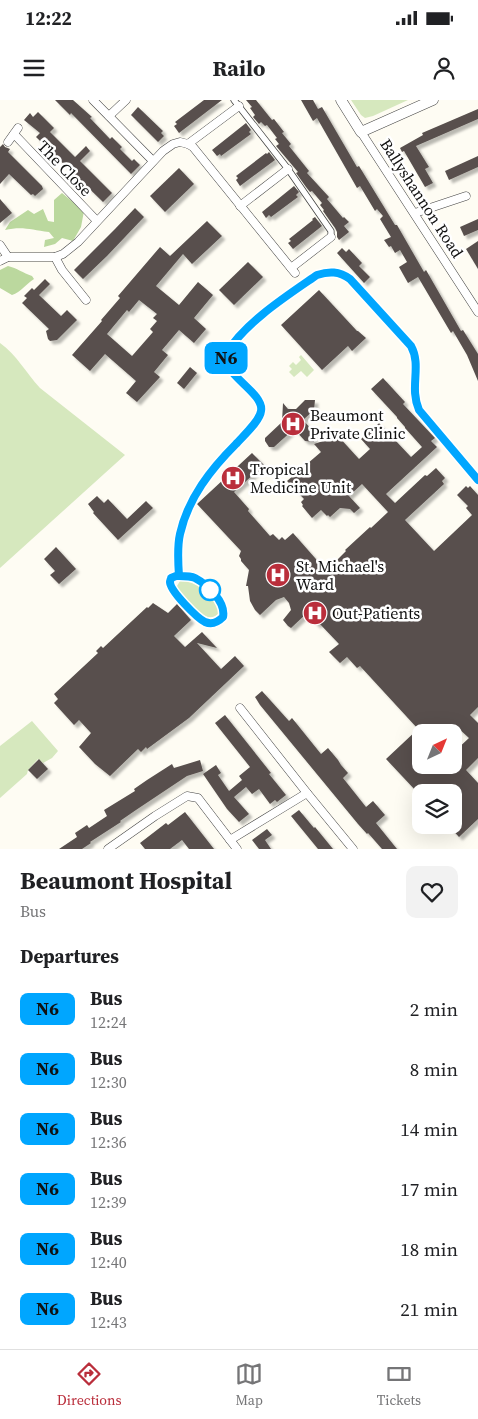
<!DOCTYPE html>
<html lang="en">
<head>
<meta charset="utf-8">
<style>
	:root { --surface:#fff; --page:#f2f2f2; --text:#202124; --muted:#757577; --line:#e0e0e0; --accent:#ba2e3b }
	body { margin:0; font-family:"Source Serif 4",serif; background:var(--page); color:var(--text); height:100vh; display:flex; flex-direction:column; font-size:19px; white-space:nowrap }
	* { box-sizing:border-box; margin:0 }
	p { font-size:16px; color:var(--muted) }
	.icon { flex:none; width:28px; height:28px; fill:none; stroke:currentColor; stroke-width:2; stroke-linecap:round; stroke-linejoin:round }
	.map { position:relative; height:749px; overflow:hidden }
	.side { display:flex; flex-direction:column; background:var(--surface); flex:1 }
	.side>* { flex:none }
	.badge { padding:0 10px; border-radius:8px; font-size:18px; line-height:32px }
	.needle { width:32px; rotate:43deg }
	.buttons { position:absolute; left:412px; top:624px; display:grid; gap:10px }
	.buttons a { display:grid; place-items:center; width:50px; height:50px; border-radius:10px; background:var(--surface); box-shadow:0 5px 20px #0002; font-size:25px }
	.map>.badge { position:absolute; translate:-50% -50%; box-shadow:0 0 0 2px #fff }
	h2 { padding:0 20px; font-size:19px; line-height:45px }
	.round { display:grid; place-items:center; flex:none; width:52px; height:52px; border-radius:10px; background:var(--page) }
	.overview { display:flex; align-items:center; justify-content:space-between; height:85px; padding:0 20px }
	h1 { font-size:24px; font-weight:700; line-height:38px }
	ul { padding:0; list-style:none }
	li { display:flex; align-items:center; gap:15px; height:60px; padding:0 20px }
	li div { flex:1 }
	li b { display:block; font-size:19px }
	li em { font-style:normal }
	li .badge { min-width:55px; font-weight:700; text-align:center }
	.status { display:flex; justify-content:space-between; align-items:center; height:35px; padding:0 25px; background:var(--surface); direction:ltr }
	.status svg { height:14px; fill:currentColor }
	header { display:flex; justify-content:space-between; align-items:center; height:65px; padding:0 20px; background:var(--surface); font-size:22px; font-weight:700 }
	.dock { display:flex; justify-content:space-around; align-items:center; height:70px; border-top:1px solid var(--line); background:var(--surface); font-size:14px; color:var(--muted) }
	.dock a { display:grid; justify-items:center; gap:2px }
	.dock .active { color:var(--accent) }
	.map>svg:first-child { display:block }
	.green { fill:#d6e8be }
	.forest { fill:#bbd89e }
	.building { fill:#58504d; fill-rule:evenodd; filter:url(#shadow) }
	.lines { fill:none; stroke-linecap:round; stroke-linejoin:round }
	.pedestrian-casing { stroke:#434343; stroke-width:7 }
	.minor-casing { stroke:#434343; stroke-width:9 }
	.tertiary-casing { stroke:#434343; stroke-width:11 }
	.pedestrian { stroke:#fff; stroke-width:5.5 }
	.minor { stroke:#fff; stroke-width:8 }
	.tertiary { stroke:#fff; stroke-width:10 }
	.line-casing { stroke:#fff; stroke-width:11 }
	.line { stroke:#00a6ff; stroke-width:8 }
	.stop-dot { fill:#fff; stroke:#00a6ff; stroke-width:2.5 }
	.labels { text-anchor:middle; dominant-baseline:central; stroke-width:5; stroke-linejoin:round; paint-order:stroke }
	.street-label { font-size:16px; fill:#101010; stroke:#fff }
	.poi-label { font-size:16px; fill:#101010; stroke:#fff; text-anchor:start }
</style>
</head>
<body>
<div class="status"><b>12:22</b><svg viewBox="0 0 49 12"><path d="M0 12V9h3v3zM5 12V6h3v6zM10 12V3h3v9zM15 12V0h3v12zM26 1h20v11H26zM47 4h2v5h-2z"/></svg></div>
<header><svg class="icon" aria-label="menu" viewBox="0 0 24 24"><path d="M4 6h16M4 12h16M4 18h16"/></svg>Railo<svg class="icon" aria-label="person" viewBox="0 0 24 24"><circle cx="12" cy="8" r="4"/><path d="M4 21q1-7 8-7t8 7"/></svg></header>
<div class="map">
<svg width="478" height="749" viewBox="0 0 478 749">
	<defs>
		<filter id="shadow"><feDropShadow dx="3.5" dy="3.5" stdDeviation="1" flood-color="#0004"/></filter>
	</defs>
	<rect width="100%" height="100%" fill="#fefcf3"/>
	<g class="green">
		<path d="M351 0H408L373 16 365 18 361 15Z"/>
		<path d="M0 243C17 255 26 273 40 288L125 355 0 468Z"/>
		<path d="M301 255 314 270 307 277 301 271 294 277 289 272 292 269 289 266 293 262 296 265 301 260 299 257Z"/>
		<path d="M180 481C197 481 209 493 218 506V514C205 527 186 498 178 489L177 486Z"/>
		<path d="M32 621 58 651 52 658 43 663 38 659 28 670 27 674 0 698V646Z"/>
	</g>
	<g class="forest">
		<path d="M62 93 84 111 81 127 73 141 62 138 55 144 44 147 45 140 54 138 49 132C31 130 23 126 5 130L10 122 28 110 34 114 43 109 48 121 54 122V100Z"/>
		<path d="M8 166C17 168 23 173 32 176L34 179C26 184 21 192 12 195L0 188V170Z"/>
	</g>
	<g class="building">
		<path d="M55 0H73L92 17 90 18 110 39 112 37 122 47 120 49 132 61 134 59 140 65 131 74 71 13 70 15Z"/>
		<path d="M204 0H222L179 33 174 26 177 24 175 22Z"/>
		<path d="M246 0H256L272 20 274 19 284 32 282 33 291 44 289 46 309 71 307 73 329 97 327 99 343 118 344 117 349 122 344 126 349 132 339 140 337 137V132L335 128 323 111 324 110 320 105 322 103 312 91 310 92 306 87 296 73 298 72 276 46 279 44 275 39 277 38 267 25 265 26 261 22 259 24 253 17 255 15 250 8 252 7Z"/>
		<path d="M301 0H313L318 9 322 7 357 67 359 66 395 125H397L424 172 426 170 461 231 463 230 478 254V281L467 255 453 231 451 233 418 177 408 183 399 167 407 162 400 150 395 153 391 146 389 147 384 140 391 137 380 119 383 116 377 109 375 111 360 86 357 88 317 18 313 21Z"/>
		<path d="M138 7 163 31 161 33 164 36 158 42 131 15Z"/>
		<path d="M478 9V19L416 46 429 67 425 69 433 83 425 87 404 51 402 52 400 48 423 35 422 33Z"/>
		<path d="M38 12 54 28 50 32 75 57 86 46 90 51 80 61 112 93 103 102 36 37 40 33 24 20 30 13 33 17Z"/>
		<path d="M246 23 251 30 249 32 251 34 221 56 220 54 217 56 212 50Z"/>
		<path d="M3 44 5 47 10 49 8 52 42 86 43 89 35 96 33 94 31 95 9 74 0 84V47Z"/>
		<path d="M269 52 275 60 240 86 236 80 238 78 236 76 266 53 267 54Z"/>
		<path d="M478 56V67L449 80 445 71Z"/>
		<path d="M179 68 194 84 165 112 150 96Z"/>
		<path d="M294 86 299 92 296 95 298 97 271 117 269 115 266 118 262 112Z"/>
		<path d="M0 99 12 113 0 123Z"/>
		<path d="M135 108 144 117 107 156 83 179 74 170 115 129Z"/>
		<path d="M315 117 322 126 293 149 288 143 291 141 289 139 313 120 312 119Z"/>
		<path d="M478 119V130L464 136 460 127Z"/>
		<path d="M207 121 222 136 192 164 183 154 156 186 179 205 198 182 213 195 194 218 206 229 194 243 179 230 162 250 168 255 154 272 160 277 137 302 126 293 136 281 105 254 90 271 72 255 102 221 101 220 120 198 118 196 160 147 170 156ZM139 200 157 214 153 218 157 221 150 229 153 232 132 256 107 234 127 210 129 212Z"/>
		<path d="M478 141V169L466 149Z"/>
		<path d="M342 148 346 152 349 149 362 163 359 166 370 177 364 183 337 153Z"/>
		<path d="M248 162 263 177 234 205 219 190Z"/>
		<path d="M45 179 50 184 39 195 61 216 67 210 77 220 57 240 50 241 48 239 46 231 49 229 22 203 27 198 24 196 32 188 34 190Z"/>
		<path d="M319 190 357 231H358L366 238 352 251 348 246 322 270 281 225Z"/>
		<path d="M190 267 197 273 184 289 177 283Z"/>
		<path d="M383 278 405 302 403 304 435 338 431 341 437 347 386 394 395 403 425 375 427 376 436 368 445 378 442 381 444 384 405 420 434 451 472 415 466 408 468 406 457 395 466 386 468 388 470 386 478 395V607L470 615 478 623V658L466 670 478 683V719L459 737 448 725H454V692H417L386 659 418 629 360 566 357 568 347 557 340 563 329 552 339 544 319 523 317 525 306 514 291 528 288 526 283 520 291 510 289 503 284 497 276 500 260 515 255 510 250 501 248 486H246L249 470 241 461V459L239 456 241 451 197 404 252 353 264 365 234 392 249 409 248 411 270 436 273 434 279 440 282 437 285 440 293 433 330 475 341 464 337 460 346 451 345 450 370 427 371 428 388 412 362 384 349 396 360 408 354 413 350 409 340 408 330 417 328 415 327 416 321 410 312 418 302 406 303 405 301 402 304 399 287 381 321 352 314 344 338 336 359 359 370 349 361 339 379 323 411 357 422 347 405 328V327L397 318V317L371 289ZM457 627 469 638 454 652V665H421V632H451Z"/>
		<path d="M305 300H315L314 310 303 320 314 332V342L305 341 294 329 274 347H269L265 341V338L282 322 283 303 288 309H296Z"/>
		<path d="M97 396 104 403 108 399 127 419 146 401 153 408 118 440 93 413 94 412 88 404Z"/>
		<path d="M56 447 76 469 59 484 50 475 55 471 44 459Z"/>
		<path d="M153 503 168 513 177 504 191 520 174 536 185 547 202 532 217 548 197 543 221 569 235 556 244 566 189 618 147 649 146 647 141 652 138 649 110 676 95 664 79 647 91 633 79 620 74 625 54 603 58 599 54 594 98 553 96 551 101 546 103 548 147 507 148 508Z"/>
		<path d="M262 591 289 621 292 618 321 654 328 648 338 660 341 665 348 673 343 678 366 707 373 701 385 715 376 723 397 749H382L368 733 367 734 358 724 260 605 255 597Z"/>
		<path d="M225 615 271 673 269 674 286 695 277 702 275 700 270 704 259 689 252 694 246 687 234 697 249 714 239 722 227 709 203 674 216 665 221 673 218 675 229 691 242 680 239 676 250 667 215 623Z"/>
		<path d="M39 659 48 669 37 679 28 670Z"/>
		<path d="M200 660 203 671 187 676 136 710 120 721 121 722 90 742 91 743 82 749H59L77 737 75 733 87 725 89 728 107 716 104 710 135 691 134 689 147 680 172 664 174 668Z"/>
		<path d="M299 710 314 728 315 727 333 749H318L291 716Z"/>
		<path d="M185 712 214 749H189L182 740 170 749H145L140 743 166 723 168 725Z"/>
		<path d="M267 729 272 735 265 740 271 749H259L252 740Z"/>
	</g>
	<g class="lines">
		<g class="pedestrian-casing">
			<path id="pedestrian" d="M234 0 288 69 331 131V137"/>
		</g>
		<g class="minor-casing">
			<g id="minor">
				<path d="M93 0 153 61"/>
				<path d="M109 16 126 0"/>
				<path d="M361 32 478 212"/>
				<path d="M14 34 97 121"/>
				<path d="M8 42 18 28"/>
				<path d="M188 44 239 6"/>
				<path d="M240 106 288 69"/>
				<path d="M415 113 466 96"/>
				<path d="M0 145 8 157"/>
				<path d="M55 157 62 170 86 200"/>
				<path d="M0 161 8 157H55L63 154 78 142 163 51 173 44 180 42 188 44 193 47 295 173"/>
				<path d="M291 168 331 137"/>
				<path d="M240 608 307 693 353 749"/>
				<path d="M230 740 307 693"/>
				<path d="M108 749 155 716 187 696 198 698 237 749"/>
			</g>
		</g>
		<g class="tertiary-casing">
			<path id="tertiary" d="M341 0 361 32 433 0"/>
		</g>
		<use href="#pedestrian" class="pedestrian"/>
		<use href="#minor" class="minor"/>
		<use href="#tertiary" class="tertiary"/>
	</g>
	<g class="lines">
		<g class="line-casing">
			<path id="line" d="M176 476 171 478C171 479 170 481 170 482 170 491 197 518 205 522 212 525 218 522 223 517 226 502 208 485 195 478 191 476 184 476 179 476 178 462 177 447 180 434 188 398 211 369 236 344 243 336 260 321 261 311 264 297 237 281 230 269 227 265 226 259 226 254 244 223 288 195 317 175 329 171 339 171 350 179L411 246C422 266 409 287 419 310L478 380"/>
		</g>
		<use href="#line" class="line"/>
	</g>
	<defs>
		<g id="hospital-disc" transform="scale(1.25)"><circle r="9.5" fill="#ba2e3b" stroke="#fff"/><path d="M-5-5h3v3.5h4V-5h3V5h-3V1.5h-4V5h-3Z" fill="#fff"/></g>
	</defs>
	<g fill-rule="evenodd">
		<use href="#hospital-disc" x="293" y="324"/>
		<use href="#hospital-disc" x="233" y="378"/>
		<use href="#hospital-disc" x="278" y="475"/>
		<use href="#hospital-disc" x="315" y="513"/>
	</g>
	<circle class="stop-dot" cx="210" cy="490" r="10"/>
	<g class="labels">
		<g class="street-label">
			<text transform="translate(65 68) rotate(46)">The Close</text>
			<text transform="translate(422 98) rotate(57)">Ballyshannon Road</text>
		</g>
		<g class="poi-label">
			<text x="310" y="315">Beaumont<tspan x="310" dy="18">Private Clinic</tspan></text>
			<text x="250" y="369">Tropical<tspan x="250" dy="18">Medicine Unit</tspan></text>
			<text x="296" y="466">St. Michael's<tspan x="296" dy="18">Ward</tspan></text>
			<text x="332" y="513">Out-Patients</text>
		</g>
	</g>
</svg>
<div class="buttons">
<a><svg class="needle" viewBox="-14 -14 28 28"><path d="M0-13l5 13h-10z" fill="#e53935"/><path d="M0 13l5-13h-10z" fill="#757577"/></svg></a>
<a><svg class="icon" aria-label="layers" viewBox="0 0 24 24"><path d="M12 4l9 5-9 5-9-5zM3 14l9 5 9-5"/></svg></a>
</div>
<b class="badge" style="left:226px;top:258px;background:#00a6ff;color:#111">N6</b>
</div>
<section class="side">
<div class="overview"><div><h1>Beaumont Hospital</h1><p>Bus</p></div><a class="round"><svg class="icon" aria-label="heart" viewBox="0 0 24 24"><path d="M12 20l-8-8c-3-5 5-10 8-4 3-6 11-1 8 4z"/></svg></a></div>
<h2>Departures</h2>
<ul>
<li><span class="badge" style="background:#00a6ff;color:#111">N6</span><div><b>Bus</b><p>12:24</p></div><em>2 min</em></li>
<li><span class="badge" style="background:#00a6ff;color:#111">N6</span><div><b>Bus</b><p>12:30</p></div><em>8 min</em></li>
<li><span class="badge" style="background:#00a6ff;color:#111">N6</span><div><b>Bus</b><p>12:36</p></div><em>14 min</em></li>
<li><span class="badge" style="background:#00a6ff;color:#111">N6</span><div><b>Bus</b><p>12:39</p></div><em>17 min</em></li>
<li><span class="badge" style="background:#00a6ff;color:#111">N6</span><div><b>Bus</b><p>12:40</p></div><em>18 min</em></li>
<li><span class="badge" style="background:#00a6ff;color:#111">N6</span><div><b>Bus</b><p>12:43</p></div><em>21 min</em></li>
</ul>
</section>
<nav class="dock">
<a class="active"><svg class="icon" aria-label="directions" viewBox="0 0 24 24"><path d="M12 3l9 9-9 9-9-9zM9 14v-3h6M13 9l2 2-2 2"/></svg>Directions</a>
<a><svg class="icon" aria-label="map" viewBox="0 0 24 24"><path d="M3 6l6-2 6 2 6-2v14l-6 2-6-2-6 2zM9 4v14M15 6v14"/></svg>Map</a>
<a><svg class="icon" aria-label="tickets" viewBox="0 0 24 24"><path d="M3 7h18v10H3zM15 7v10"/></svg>Tickets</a>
</nav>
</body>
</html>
